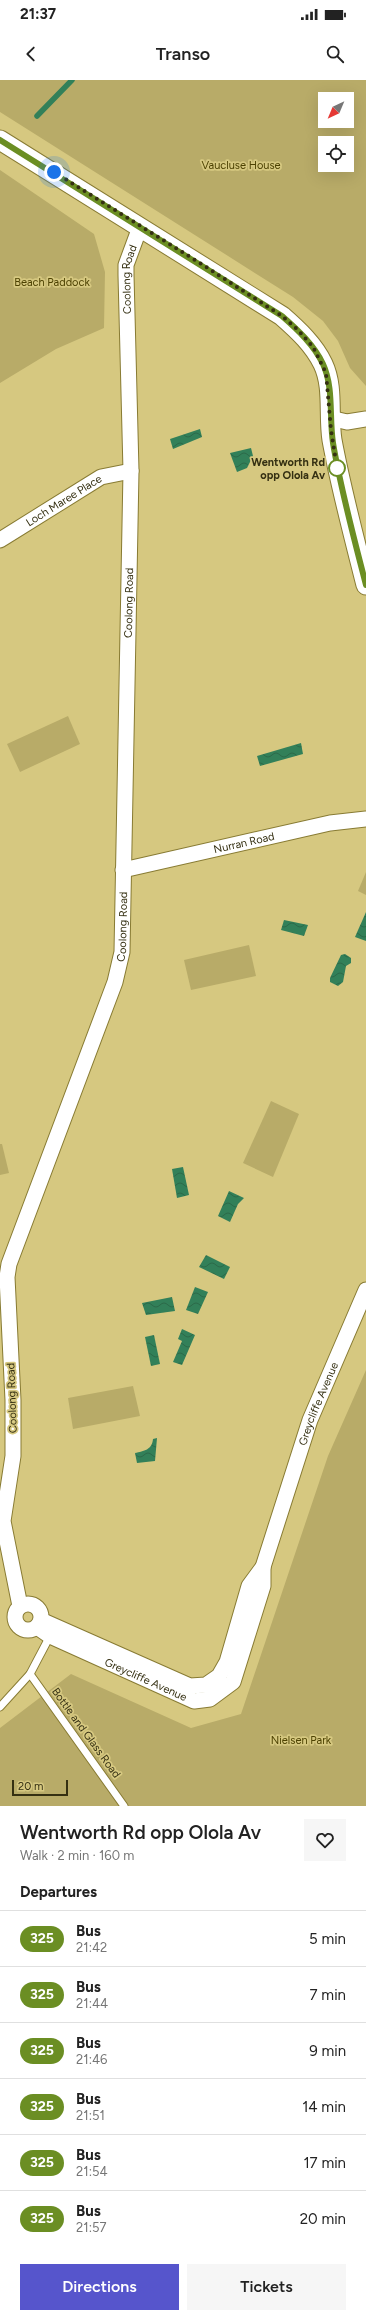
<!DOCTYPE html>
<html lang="en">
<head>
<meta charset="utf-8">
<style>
	:root { --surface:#fff; --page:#f6f6f6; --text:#222; --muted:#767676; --line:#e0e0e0; --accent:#5655cc }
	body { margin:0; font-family:Figtree,sans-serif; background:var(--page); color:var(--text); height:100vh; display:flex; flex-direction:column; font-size:15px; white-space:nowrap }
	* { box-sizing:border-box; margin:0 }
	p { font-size:13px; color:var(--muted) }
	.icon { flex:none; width:22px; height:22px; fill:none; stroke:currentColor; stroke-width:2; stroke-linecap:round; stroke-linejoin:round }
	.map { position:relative; height:1726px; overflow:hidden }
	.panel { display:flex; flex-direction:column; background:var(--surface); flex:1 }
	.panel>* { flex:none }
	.badge { padding:0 8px; border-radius:13px; font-size:14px; line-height:26px }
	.needle { width:26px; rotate:224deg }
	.controls { position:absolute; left:318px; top:12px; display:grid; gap:8px }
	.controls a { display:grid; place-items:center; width:36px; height:36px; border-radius:0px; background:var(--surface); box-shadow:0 4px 16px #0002; font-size:20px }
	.scale { position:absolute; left:12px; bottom:10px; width:56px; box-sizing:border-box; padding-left:4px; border:2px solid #353012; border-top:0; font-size:11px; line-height:14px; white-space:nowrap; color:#353012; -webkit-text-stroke:3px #d6c880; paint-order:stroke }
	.you { position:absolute; width:20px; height:20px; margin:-10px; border:3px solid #fff; border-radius:50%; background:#1a73e8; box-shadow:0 0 0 6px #1a73e833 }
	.map>.badge { position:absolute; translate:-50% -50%; box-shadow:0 0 0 2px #fff }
	h2 { padding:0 20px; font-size:15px; line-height:36px }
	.round { display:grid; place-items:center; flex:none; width:42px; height:42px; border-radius:0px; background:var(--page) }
	.head { display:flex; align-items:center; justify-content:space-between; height:68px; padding:0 20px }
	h1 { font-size:19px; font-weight:600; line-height:30px }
	.action { display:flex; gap:8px; margin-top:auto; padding:8px 20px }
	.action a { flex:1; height:46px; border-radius:0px; background:var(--accent); color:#fff; font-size:16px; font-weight:600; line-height:46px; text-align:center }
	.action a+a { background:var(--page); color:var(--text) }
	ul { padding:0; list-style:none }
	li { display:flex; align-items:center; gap:12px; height:56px; padding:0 20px; border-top:1px solid var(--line) }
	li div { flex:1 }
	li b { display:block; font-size:15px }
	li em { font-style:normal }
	li .badge { min-width:44px; font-weight:700; text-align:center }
	.status { display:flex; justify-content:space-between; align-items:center; height:28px; padding:0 20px; background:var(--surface); direction:ltr }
	.status svg { height:11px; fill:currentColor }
	header { display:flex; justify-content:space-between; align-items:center; height:52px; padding:0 20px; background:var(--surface); font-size:18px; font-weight:600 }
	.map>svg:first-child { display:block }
	.green { fill:#b8ab68; fill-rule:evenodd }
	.water { fill:url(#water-waves) }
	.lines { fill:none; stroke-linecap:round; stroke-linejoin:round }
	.stream { stroke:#328059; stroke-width:5.5 }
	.service-casing { stroke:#887b33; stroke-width:9 }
	.minor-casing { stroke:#887b33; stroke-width:17 }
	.tertiary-casing { stroke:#887b33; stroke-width:21 }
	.service { stroke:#fff; stroke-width:7 }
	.minor { stroke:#fff; stroke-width:15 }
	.tertiary { stroke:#fff; stroke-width:19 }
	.line-casing { stroke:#fff; stroke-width:9 }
	.line { stroke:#6b8e23; stroke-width:6 }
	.walk { stroke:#353012; stroke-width:4; stroke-dasharray:0 7.2 }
	.stop-dot { fill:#fff; stroke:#6b8e23; stroke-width:2 }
	.labels { text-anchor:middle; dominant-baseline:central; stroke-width:3.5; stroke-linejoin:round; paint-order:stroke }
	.park-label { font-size:11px; fill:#4d4202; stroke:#d6c880 }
	.street-label { font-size:11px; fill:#353012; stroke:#d6c880 }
	.stop-label { font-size:11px; font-weight:bold; fill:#353012; stroke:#d6c880; text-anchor:end }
</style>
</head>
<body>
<div class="status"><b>21:37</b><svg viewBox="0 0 49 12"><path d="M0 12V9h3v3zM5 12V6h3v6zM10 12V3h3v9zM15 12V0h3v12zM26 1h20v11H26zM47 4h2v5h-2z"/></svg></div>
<header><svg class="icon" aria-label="back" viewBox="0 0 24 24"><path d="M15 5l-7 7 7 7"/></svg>Transo<svg class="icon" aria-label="search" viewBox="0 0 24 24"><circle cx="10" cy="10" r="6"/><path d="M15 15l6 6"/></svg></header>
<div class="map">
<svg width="366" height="1726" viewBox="0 0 366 1726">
	<defs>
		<pattern id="water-waves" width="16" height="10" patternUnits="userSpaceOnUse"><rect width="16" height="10" fill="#328059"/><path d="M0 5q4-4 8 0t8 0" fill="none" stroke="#2b6948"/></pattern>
	</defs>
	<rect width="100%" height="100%" fill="#d6c880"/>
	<g class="green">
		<path d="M0 0H366V306L350 288 338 261 323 241 293 217 0 32ZM325 19H347V41H325ZM325 63H347V85H325Z"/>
		<path d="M0 90 94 154 105 192 104 248 56 269 0 303Z"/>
		<path d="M68 636 80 664 20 692 7 664Z"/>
		<path d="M366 792V815L358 811Z"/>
		<path d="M249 865 256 896 191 910 184 880Z"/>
		<path d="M271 1021 299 1034 273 1097 243 1083Z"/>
		<path d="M0 1064H2L9 1093 0 1095Z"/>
		<path d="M366 1290V1726H0V1648L71 1594 191 1648 241 1634 328 1376Z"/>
		<path d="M133 1306 140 1336 73 1349 68 1318Z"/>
	</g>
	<g class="water">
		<path d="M200 349 202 357 173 369 170 359Z"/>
		<path d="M251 368 253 376 247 388 237 392 230 373Z"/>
		<path d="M301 663 303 674 260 686 257 676Z"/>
		<path d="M366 832V861L355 857Z"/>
		<path d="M284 840 308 845 304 856 281 850Z"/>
		<path d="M345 874 351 878V883L346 886 343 902 338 906 330 902V898L341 875Z"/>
		<path d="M183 1087 189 1115 177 1118 172 1089Z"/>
		<path d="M229 1111 244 1118 238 1124 230 1142 218 1136Z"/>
		<path d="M206 1175 230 1187 224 1199 199 1187Z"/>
		<path d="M195 1207 208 1212 198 1234 186 1230Z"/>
		<path d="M172 1217 175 1231 146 1235 142 1223Z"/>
		<path d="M182 1249 195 1255 182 1285 173 1282 182 1261 178 1259Z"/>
		<path d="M154 1255 160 1284 151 1286 145 1257Z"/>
		<path d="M157 1358 155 1381 137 1383 135 1373C144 1371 152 1370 153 1359Z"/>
	</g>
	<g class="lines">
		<path class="stream" d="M37 36 72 0"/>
		<g class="service-casing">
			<g id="service">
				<path d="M30 1594 124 1726"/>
				<path d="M0 1627 30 1594 50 1556"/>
			</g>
		</g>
		<g class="minor-casing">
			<g id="minor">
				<path d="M330 338 347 342 366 339"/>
				<path id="s1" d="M0 460 101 397 131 391"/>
				<path id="s2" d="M123 790 330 743 366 739"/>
				<circle cx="28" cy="1537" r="13"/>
				<path id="s3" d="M20 1526 3 1441 13 1376V1320L7 1197 9 1184 115 902 122 872 131 391 126 195V185L140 147"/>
				<path id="s4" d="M41 1540 190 1606 206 1605 219 1596 227 1582 249 1506 263 1487 310 1340 366 1210"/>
				<path id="s5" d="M37 1547 50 1556 194 1621 210 1619 233 1602 263 1506V1487"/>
			</g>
		</g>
		<g class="tertiary-casing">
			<path id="tertiary" d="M0 60 282 236C298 250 314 265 323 284 334 307 328 335 332 360 341 409 354 457 366 505"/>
		</g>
		<use href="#service" class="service"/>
		<use href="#minor" class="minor"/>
		<use href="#tertiary" class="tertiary"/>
	</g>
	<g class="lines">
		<g class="line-casing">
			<path id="line" d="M0 60 282 236C298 250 314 265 323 284 334 308 329 337 333 363 341 411 354 458 366 505"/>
		</g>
		<use href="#line" class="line"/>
		<path class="walk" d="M54 92 203 185 282 236 298 250 313 267 326 293 331 350 337 388"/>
	</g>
	<circle class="stop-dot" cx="337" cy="388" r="8"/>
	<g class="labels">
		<g class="park-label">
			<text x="241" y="85">Vaucluse House</text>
			<text x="52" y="202">Beach Paddock</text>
			<text x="301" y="1660">Nielsen Park</text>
		</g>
		<g class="street-label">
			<text stroke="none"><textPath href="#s3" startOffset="1350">Coolong Road</textPath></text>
			<text stroke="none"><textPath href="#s1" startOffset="75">Loch Maree Place</textPath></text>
			<text stroke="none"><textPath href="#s3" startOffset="1026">Coolong Road</textPath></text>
			<text stroke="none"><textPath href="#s2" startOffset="124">Nurran Road</textPath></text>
			<text stroke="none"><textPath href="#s3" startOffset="702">Coolong Road</textPath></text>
			<text transform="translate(12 1318) rotate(-92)">Coolong Road</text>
			<text stroke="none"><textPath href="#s4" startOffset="486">Greycliffe Avenue</textPath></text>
			<text stroke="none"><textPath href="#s5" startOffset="121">Greycliffe Avenue</textPath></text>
			<text transform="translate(86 1653) rotate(54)">Bottle and Glass Road</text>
		</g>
		<g class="stop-label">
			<text x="325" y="382">Wentworth Rd<tspan x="325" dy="13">opp Olola Av</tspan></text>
		</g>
	</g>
</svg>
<div class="controls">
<a><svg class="needle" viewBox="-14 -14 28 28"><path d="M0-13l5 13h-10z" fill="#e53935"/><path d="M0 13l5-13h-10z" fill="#767676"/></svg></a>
<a><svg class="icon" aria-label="locate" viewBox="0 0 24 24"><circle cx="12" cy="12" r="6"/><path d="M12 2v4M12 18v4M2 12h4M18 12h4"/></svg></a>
</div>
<div class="scale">20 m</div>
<div class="you" style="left:54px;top:92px"></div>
</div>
<section class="panel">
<div class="head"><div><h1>Wentworth Rd opp Olola Av</h1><p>Walk · 2 min · 160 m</p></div><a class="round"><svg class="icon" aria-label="heart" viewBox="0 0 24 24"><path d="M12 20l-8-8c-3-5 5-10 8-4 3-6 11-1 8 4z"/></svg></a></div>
<h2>Departures</h2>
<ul>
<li><span class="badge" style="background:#6b8e23;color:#fff">325</span><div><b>Bus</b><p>21:42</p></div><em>5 min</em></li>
<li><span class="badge" style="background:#6b8e23;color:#fff">325</span><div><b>Bus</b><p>21:44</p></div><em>7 min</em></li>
<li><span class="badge" style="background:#6b8e23;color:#fff">325</span><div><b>Bus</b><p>21:46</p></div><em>9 min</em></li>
<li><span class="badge" style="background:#6b8e23;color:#fff">325</span><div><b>Bus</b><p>21:51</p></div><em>14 min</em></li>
<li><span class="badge" style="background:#6b8e23;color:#fff">325</span><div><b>Bus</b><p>21:54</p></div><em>17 min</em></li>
<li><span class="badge" style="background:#6b8e23;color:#fff">325</span><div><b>Bus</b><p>21:57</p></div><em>20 min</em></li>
</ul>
<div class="action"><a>Directions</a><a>Tickets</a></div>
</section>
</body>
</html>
